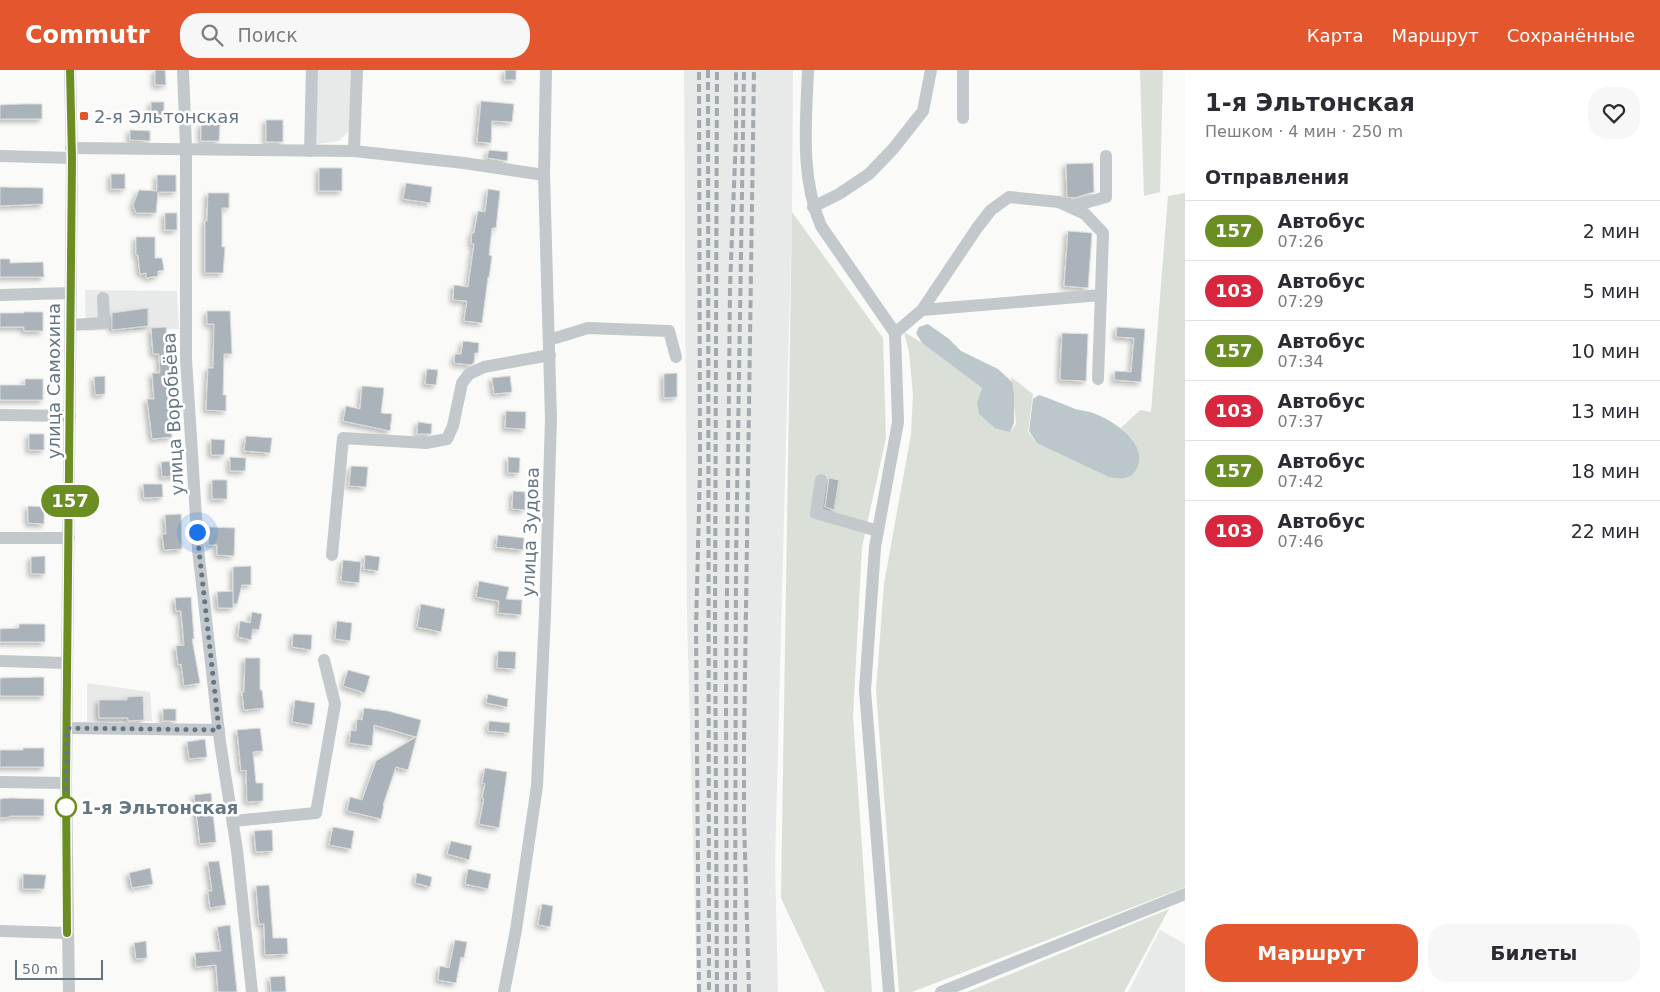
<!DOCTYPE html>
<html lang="ru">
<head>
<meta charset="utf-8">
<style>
	:root { --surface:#fff; --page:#f7f7f7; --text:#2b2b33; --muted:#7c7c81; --line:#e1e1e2; --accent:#e4572e }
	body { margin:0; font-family:"DejaVu Sans",sans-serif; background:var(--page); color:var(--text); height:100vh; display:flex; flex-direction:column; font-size:19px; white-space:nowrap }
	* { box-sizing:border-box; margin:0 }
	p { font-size:16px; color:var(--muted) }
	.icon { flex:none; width:28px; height:28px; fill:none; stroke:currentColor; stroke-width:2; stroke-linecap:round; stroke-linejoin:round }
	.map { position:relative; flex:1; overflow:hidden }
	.details { display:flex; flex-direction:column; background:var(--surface); width:475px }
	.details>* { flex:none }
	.badge { padding:0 10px; border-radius:16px; font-size:18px; line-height:32px }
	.scale { position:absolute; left:15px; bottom:12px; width:88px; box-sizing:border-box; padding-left:5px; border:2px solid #657683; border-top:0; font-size:14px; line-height:18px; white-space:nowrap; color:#657683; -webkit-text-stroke:4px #fff; paint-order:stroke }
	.you { position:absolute; width:25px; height:25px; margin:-12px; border:4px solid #fff; border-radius:50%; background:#1a73e8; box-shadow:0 0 0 8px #1a73e833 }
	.map>.badge { position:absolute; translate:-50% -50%; box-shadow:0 0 0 2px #fff }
	h2 { padding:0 20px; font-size:19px; line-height:45px }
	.round { display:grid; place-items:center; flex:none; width:52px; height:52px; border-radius:20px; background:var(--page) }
	.summary { display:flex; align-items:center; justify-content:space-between; height:85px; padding:0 20px }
	h1 { font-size:24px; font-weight:600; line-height:38px }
	.primary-button { display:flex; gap:10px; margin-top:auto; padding:10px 20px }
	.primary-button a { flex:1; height:58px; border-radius:20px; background:var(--accent); color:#fff; font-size:20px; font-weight:600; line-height:58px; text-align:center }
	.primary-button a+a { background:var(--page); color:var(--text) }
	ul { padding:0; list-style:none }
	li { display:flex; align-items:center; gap:15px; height:60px; padding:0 20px; border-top:1px solid var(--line) }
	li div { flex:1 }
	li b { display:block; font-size:19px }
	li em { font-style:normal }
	li .badge { min-width:55px; font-weight:700; text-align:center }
	header { display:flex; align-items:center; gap:30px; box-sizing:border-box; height:70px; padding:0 25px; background:var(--accent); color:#fff }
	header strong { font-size:24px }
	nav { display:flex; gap:28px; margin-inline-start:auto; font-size:18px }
	.search { width:350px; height:45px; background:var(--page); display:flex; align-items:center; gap:12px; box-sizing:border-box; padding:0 18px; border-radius:20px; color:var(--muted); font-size:19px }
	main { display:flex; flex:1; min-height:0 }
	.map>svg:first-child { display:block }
	.built { fill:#e8e9e9 }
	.green { fill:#dadfd7 }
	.water { fill:#bbc7cb }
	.building { fill:#aab3b9; stroke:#dcdcda; filter:url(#shadow) }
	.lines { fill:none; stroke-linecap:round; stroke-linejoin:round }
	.minor { stroke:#c3c8cc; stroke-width:12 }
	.rail { stroke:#a2aab0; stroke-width:4; stroke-dasharray:8 4; stroke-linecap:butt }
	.line-casing { stroke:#fff; stroke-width:11 }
	.line { stroke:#6b8e23; stroke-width:8 }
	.walk { stroke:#657683; stroke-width:5; stroke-dasharray:0 9 }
	.poi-dot { fill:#e4572e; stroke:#fff; stroke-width:2 }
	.stop-dot { fill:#fff; stroke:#6b8e23; stroke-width:2.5 }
	.labels { text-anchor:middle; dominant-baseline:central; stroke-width:5; stroke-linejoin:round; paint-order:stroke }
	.poi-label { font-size:18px; fill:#657683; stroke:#fff; text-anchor:start }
	.street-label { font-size:18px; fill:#657683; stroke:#fff }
	.stop-label { font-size:18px; font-weight:bold; fill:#657683; stroke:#fff; text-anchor:start }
</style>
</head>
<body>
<header>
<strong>Commutr</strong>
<div class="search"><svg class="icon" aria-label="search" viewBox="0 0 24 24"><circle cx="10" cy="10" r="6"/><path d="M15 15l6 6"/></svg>Поиск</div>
<nav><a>Карта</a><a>Маршрут</a><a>Сохранённые</a></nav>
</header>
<main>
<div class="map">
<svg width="1185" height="922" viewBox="0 0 1185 922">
	<defs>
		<filter id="shadow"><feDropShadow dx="-3" dy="3" stdDeviation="2.5" flood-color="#0004"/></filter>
	</defs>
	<rect width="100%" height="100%" fill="#fafaf8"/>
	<g class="built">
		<path d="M306 0H354L351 59 339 71 305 76Z"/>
		<path d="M684 0H793L792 142 775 793 778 922H697L687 545Z"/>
		<path d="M85 220 177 221 179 259 86 261Z"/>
		<path d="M87 613 150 622 152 651 87 652Z"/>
		<path d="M1160 860 1185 874V922H1128Z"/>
	</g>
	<g class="green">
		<path d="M1140 0H1163L1160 122 1144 126Z"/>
		<path d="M1185 123V817L912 922H899L876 620 884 514 911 364 913 325 909 282 904 262 922 273 982 318 977 332 1010 362 1016 354 1011 307 1033 324 1028 362 1037 373 1133 370 1121 358 1140 340 1151 342 1168 126Z"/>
		<path d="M792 142 883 268 886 368 862 477 853 647 872 922H825L781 828Z"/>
		<path d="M1169 839 1124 922H967Z"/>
	</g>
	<g class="water">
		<path d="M928 254 949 269 961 281 998 299 1012 312 1014 324V353L1010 362 995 358 979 344 977 332 982 318 922 273 916 263 919 257Z"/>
		<path d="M1039 325C1052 329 1063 334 1075 339 1080 340 1085 341 1090 342 1112 349 1151 374 1136 400 1130 410 1119 409 1109 407L1037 373 1029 361 1033 329Z"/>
	</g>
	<g class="building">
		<path d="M155 0H165L166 15H155Z"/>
		<rect x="505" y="0" width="11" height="10"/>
		<path d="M481 31 514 34 512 52 492 51 491 73 477 72Z"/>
		<rect x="151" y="32" width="13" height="17"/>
		<path d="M22 34H42V49H0V35Z"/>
		<rect x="266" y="50" width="17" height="22"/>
		<path d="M201 54H220L219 71H201Z"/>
		<path d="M130 60 150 61V71L130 70Z"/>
		<path d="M489 80 508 82 507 91 487 88Z"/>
		<path d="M1093 93 1094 122 1074 128 1067 127 1066 94Z"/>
		<rect x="319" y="98" width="23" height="23"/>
		<rect x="111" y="104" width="14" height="15"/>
		<path d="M157 105H176V122H158L156 143H136L133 135 139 120 157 121Z"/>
		<path d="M406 113 432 117 430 133 403 129Z"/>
		<path d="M0 117 43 118V134L0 136Z"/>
		<path d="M488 119 500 121 496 158H492L489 185 492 186 489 207H488L482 253 464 251 467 231 453 230 454 215 468 217 474 174H471L472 163H474L478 141 485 142Z"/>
		<path d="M208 123H229V138H222V177H225L223 203H205V151H207Z"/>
		<rect x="165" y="143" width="12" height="17"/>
		<path d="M1068 161 1092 163 1088 218 1064 216Z"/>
		<path d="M136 167H155V188H162L164 200 158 201V206L146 208V203L140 204 138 185H136Z"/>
		<path d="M0 189H10V193L43 192 44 207H0Z"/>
		<path d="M148 238V256L112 260V243Z"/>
		<path d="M207 241H230L232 284H224L223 325H226V341L206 340 208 298H213L214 254H207Z"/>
		<path d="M24 242H43V261H24V257H0V243H24Z"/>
		<path d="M166 257 174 318 167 319 172 367 152 369 147 329H154L152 303H160L159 284H153L151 258Z"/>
		<path d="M1117 257 1145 259 1141 312 1114 310 1115 301 1131 302 1134 268 1116 267Z"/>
		<path d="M1062 263 1088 264 1086 311 1060 310Z"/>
		<path d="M463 271 479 273 478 283H475L474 293 470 295 454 293 455 284H461Z"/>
		<path d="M427 299 438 300 436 315 425 314Z"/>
		<path d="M677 303V327L664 328V304Z"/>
		<path d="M105 306V324L95 325 94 307Z"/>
		<path d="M510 306 512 322 494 324 492 308Z"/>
		<path d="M25 309H43V330H0V315H25Z"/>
		<path d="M362 316 384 318 381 343 392 344 390 361 343 351 346 336 360 339Z"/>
		<path d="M506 341 526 342 525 359 505 358Z"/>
		<path d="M418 352 432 354 431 364H417Z"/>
		<rect x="29" y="364" width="15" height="16"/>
		<path d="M246 366 272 368 270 383 244 381Z"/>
		<path d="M211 369 225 370 224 385H211Z"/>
		<path d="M230 387 246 388 245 401H230Z"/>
		<path d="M508 387 520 388 519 403H508Z"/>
		<path d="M178 391 179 405 162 407 161 392Z"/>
		<path d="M351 396 368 397 366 417 349 416Z"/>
		<path d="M829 408 839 410 834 440 825 437Z"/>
		<rect x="212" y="410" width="15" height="19"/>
		<path d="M143 414H162L163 427 144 428Z"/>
		<path d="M513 421 525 422V440L512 439Z"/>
		<path d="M28 436 44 437V454L28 453Z"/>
		<path d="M181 444 182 479 164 480 162 464H166L165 445Z"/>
		<path d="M209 457 235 458 234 486 217 485V475H208Z"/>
		<path d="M498 465 524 468 523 480 496 477Z"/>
		<path d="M365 485 380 487 378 501 364 499Z"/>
		<path d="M45 486V504H31V487Z"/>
		<path d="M343 490 361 492 359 513 341 511Z"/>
		<path d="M251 496V515H242L237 534H233V497Z"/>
		<path d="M479 511 509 517 506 529 522 530 521 545 498 543 499 531 476 527Z"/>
		<path d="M233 521V538H218L217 522Z"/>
		<path d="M191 527 194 569H192L200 613 184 616 181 594 178 595 176 576 184 575 181 541H176L175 528Z"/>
		<path d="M421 534 445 539 441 562 417 557Z"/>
		<path d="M252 542 262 544 259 560 253 559 251 570 238 567 240 551 250 553Z"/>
		<path d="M337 551 352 553 350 571 335 569Z"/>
		<path d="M19 554H45V572H0V559L19 558Z"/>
		<path d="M293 564 312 565 311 580 292 577Z"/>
		<path d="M498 581 516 582 515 599 497 598Z"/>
		<path d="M245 588H260V620H262L264 638 244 640 242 622H244Z"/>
		<path d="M348 600 370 606 365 623 343 616Z"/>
		<path d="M44 607V626H0V608Z"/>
		<path d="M488 624 508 629 507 637 486 633Z"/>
		<path d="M143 626 144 650 128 651V648H99V630H127V627Z"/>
		<path d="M295 630 315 633 312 655 292 652Z"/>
		<path d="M364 638 388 641 421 650 408 700 396 697 383 735H384L381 749 347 741 350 727 362 730 376 691 416 667 374 655 372 676 349 673 351 660 356 661 357 649 362 650Z"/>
		<rect x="163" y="639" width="13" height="12"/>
		<path d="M489 651 510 653 509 663 488 661Z"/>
		<path d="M260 658 263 681 253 682 256 713H263V731L247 732 246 700 241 701 237 660Z"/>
		<path d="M205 669 207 687 189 689 187 672Z"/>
		<path d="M23 678H44V697H0V680H23Z"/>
		<path d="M485 698 507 702 499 758 479 754 484 729 482 728 485 714 482 713Z"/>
		<path d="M211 723 216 772 200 774 194 725Z"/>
		<path d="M10 728 44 729V746H10V747L0 748V729Z"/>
		<path d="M333 757 354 761 351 779 329 775Z"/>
		<path d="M272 760 273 781 256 782 254 761Z"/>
		<path d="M451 771 472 776 469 790 447 784Z"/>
		<path d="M219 791 226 835 210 838 208 821H212L208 792Z"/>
		<path d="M150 798 153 814 132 818 129 803Z"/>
		<path d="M468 799 491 804 488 819 465 814Z"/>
		<path d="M417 803 432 807 430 817 415 813Z"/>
		<path d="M23 804 46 805 44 819H23Z"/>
		<path d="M269 815 273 868H287L288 884 265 885 264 854H259L256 816Z"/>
		<path d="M542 834 553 836 550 857 538 855Z"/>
		<path d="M230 855 237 922H218L216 895 196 897 195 883 221 881 217 857Z"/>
		<path d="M455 870 467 872 464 888 461 887 456 913 438 910 440 896 449 898Z"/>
		<path d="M146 871 147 888 136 889 134 873Z"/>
		<path d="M285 906 286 922H271L270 907Z"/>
	</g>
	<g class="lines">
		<g class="minor">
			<path d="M183 0 186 78V289L198 479 220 672 237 780 252 922"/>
			<path d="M808 0C806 52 800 107 821 156L895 263 898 352 875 477 865 620 889 922"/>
			<path d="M963 0V48"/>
			<path d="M71 78 354 81 464 93 544 105"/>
			<path d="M310 81 312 0"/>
			<path d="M354 81 357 0"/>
			<path d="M0 86 72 88"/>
			<path d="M813 137 839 124 869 104 893 79 923 41 931 0"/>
			<path d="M1070 137 1106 127V86"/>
			<path d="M0 225 71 223"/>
			<path d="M922 240 1101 225"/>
			<path d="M71 255 104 253 103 228"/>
			<path d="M895 263 922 240 977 158 991 140 1009 127 1059 132 1085 144 1103 163 1098 309"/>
			<path d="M549 270 588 258 669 261 676 287"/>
			<path d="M0 345 70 346"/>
			<path d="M821 410 816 443 878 461"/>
			<path d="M0 468H69"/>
			<path d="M332 485 343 368 426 373 447 369 453 356 462 313 469 304 484 297 550 285"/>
			<path d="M0 591 67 593"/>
			<path d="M67 658 219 660"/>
			<path d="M0 712 66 713"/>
			<path d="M233 751 316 743 335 634 324 590"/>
			<path d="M0 861 67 863"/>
			<path d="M69 922 66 713 72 88 70 0"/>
			<path d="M504 922 516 860 537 716 545 544 551 349 544 105 546 0"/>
			<path d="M941 922 1185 824"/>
		</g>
		<g class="rail">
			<path d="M708 0 709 922"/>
			<path d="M699 922 696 557 700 400 699 0"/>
			<path d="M717 922 715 547 717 0"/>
			<path d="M727 922 726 625 730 217 736 66V0"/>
			<path d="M735 922 736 490 744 0"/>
			<path d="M749 922 744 750V672L754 0"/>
		</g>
	</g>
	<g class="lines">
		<g class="line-casing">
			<path id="line" d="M67 863 66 713 72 88 70 0"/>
		</g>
		<use href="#line" class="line"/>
		<path class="walk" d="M66 737 67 658 219 660 197 462"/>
	</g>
	<rect class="poi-dot" x="79" y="41" width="10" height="10" rx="2.5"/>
	<circle class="stop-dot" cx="66" cy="737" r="10"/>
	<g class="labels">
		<g class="poi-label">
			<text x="94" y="46">2-я Эльтонская</text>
		</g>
		<g class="street-label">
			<text transform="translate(53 311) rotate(-90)">улица Самохина</text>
			<text transform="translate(173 344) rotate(-93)">улица Воробьёва</text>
			<text transform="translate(530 462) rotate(-88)">улица Зудова</text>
		</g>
		<g class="stop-label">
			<text x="81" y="737">1-я Эльтонская</text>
		</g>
	</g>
</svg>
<div class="scale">50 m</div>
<div class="you" style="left:197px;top:462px"></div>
<b class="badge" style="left:70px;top:431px;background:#6b8e23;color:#fff">157</b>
</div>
<section class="details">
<div class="summary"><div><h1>1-я Эльтонская</h1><p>Пешком · 4 мин · 250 m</p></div><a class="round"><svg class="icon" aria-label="heart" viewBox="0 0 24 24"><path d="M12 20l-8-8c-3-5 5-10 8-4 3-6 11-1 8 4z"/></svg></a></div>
<h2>Отправления</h2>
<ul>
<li><span class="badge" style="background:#6b8e23;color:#fff">157</span><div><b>Автобус</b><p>07:26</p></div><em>2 мин</em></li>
<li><span class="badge" style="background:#d7263d;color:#fff">103</span><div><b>Автобус</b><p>07:29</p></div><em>5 мин</em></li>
<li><span class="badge" style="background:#6b8e23;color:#fff">157</span><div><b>Автобус</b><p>07:34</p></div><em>10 мин</em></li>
<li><span class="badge" style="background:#d7263d;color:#fff">103</span><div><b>Автобус</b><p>07:37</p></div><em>13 мин</em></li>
<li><span class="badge" style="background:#6b8e23;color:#fff">157</span><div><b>Автобус</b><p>07:42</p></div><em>18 мин</em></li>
<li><span class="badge" style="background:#d7263d;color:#fff">103</span><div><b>Автобус</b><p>07:46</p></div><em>22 мин</em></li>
</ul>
<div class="primary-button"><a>Маршрут</a><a>Билеты</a></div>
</section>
</main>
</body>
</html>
